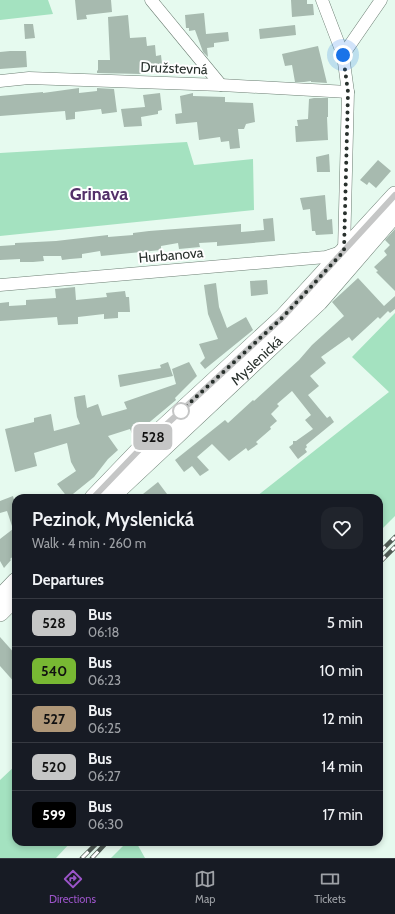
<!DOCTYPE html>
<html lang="en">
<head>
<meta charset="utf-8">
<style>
	:root { --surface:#171b24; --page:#20242c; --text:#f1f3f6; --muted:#9ea1a6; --line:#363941; --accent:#9b54c8 }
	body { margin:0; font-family:Cabin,sans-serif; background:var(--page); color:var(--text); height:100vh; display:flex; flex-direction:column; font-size:15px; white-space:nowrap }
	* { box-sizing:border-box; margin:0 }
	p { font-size:13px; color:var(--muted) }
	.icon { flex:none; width:22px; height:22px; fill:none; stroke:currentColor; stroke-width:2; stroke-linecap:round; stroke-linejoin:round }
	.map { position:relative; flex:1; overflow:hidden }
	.drawer { position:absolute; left:12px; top:494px; width:371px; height:352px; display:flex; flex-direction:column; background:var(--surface); border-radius:12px; box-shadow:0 2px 6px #0003 }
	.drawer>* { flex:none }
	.badge { padding:0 8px; border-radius:6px; font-size:14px; line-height:26px }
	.you { position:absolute; width:20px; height:20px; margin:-10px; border:3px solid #fff; border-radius:50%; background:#1a73e8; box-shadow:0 0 0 6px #1a73e833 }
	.map>.badge { position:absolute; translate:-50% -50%; box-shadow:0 0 0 2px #fff }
	h2 { padding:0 20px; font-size:15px; line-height:36px }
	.round { display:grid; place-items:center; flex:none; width:42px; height:42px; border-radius:12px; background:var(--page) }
	.overview { display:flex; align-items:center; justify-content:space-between; height:68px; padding:0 20px }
	h1 { font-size:19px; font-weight:600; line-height:30px }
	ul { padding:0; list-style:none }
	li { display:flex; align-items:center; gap:12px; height:48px; padding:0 20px; border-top:1px solid var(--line) }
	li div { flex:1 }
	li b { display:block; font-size:15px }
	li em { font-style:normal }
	li .badge { min-width:44px; font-weight:700; text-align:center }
	.tab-bar { display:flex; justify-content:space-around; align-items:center; height:56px; border-top:1px solid var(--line); background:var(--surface); font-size:11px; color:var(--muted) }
	.tab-bar a { display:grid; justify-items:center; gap:2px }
	.tab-bar .active { color:var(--accent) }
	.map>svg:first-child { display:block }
	.green { fill:#a4e2c0 }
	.building { fill:#a7baaf }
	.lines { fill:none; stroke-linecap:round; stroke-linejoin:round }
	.street-casing { stroke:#6d7f74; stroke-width:13 }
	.secondary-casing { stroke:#6d7f74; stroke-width:18 }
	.street { stroke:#fff; stroke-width:12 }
	.secondary { stroke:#fff; stroke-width:17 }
	.rail-casing { stroke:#515c56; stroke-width:4.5 }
	.rail { stroke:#fff; stroke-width:3; stroke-dasharray:9; stroke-linecap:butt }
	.line-casing { stroke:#fff; stroke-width:9 }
	.line { stroke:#c5c6c6; stroke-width:6 }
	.walk { stroke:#28302c; stroke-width:4; stroke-dasharray:0 7.2 }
	.stop-dot { fill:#fff; stroke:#c5c6c6; stroke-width:2 }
	.labels { text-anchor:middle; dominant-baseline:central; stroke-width:4; stroke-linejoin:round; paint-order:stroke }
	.street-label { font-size:14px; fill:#28302c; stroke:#fff }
	.district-label { font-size:18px; font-weight:bold; fill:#533069; stroke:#fff }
</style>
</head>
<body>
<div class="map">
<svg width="395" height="858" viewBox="0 0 395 858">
	<rect width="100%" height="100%" fill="#e6faef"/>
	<g class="green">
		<path d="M0 0H48L53 14 0 20Z"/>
		<path d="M187 142 194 165 253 159 254 210 0 236V153Z"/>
		<path d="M395 313V516L379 532V498H257V496L389 392 352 357Z"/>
		<path d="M16 765V842H71L56 858H0V780Z"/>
		<path d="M127 842H136L145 858H111Z"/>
	</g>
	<g class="building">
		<path d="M75 0H111L112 12 86 15 87 19 77 20Z"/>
		<path d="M291 0H307V4H313L314 15 292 17Z"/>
		<path d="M204 13 206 34 228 32 229 41 214 43V47L207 48 208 57 203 52 195 30 189 31V28H186L185 15Z"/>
		<path d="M128 15 130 38 146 37 147 46 155 45 156 56 161 55 162 64 141 66V74L97 73V71L98 70V60H110L108 17Z"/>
		<path d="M24 24H33L35 38 25 39Z"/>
		<path d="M295 25 296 35 260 39 259 29Z"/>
		<path d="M318 46 327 83 311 82V81L304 82H295L292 65 285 66 282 54Z"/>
		<path d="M10 51H26L27 67 0 69V52Z"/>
		<path d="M79 88V93L97 91V88L114 89 117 112 102 114 101 109 75 112V119L66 120 65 111 0 116V96L43 92V93Z"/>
		<path d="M160 93 162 110 158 111V114L141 117 142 126 124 127 121 109 145 107 143 95Z"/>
		<path d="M193 93V96L225 97V102L253 103 255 122 246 124 244 129H238L240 148 230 149 229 141 221 142 220 137 199 140 197 122 176 124 175 114 182 113 180 96Z"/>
		<path d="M314 98H328V117H327L328 140 296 142 295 126H298L297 120 308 119 309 99Z"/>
		<path d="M329 154 330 172H317L316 157Z"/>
		<path d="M378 160 391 171 376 188 369 182 367 185 360 180Z"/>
		<path d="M325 195 327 220 332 219 333 234 316 235 315 231H312L310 209 303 210 300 198Z"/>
		<path d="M273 218 275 241 217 246V242L199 243 200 247 179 249 178 243 161 246V250L101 256 100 251 82 254V258L70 259 62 260 61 256H43L44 261 33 262H20V259L0 260V246L15 245V243L56 241 108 235V237L133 235V233L149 231 241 224V232L264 230 263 219Z"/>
		<path d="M395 229V291L376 272 378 271 374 267 387 255 384 251 390 245 385 240Z"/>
		<path d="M358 278 384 306 395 296V309L390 313 388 311 380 319 378 317 352 341 349 337 321 357 326 363 310 376 319 386 308 395 327 418 330 416 334 422 306 445 307 447 305 449 307 452 298 459 289 447 293 444V441H296L313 429 305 420 311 415 292 391 277 404 279 406 271 414 277 421 270 427 271 429 256 442 258 444 248 451 246 448 229 461 212 444 197 457 209 470 200 476 192 466 184 472 175 460 225 420 228 423 253 400 254 401 299 360 312 345 344 316 332 302Z"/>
		<path d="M267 280 268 294 251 296 250 281Z"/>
		<path d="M216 283 219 307 227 328 246 317 253 330 205 369 200 363 205 358 199 344 218 339 208 314 204 285Z"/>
		<path d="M75 287 76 300 107 297 106 293 125 291 126 297H129L130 312H118V318L104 319V314L78 317V324L58 325 57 317 0 321V303L9 302V306L26 305V300L56 298 55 289Z"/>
		<path d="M168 362 173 376 120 387 118 375 161 368 160 365Z"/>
		<path d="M189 362 197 376 175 398 176 400 133 436 130 429 108 436 118 450 108 459 94 477 68 498 57 484 76 471 71 462 67 443 34 453 37 466 15 472 5 429 34 422V418L51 414 54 431 80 424 77 417 74 397 85 395 87 408 98 404 102 416 127 409 124 402 176 384 172 369Z"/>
		<path d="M158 482 170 498H138Z"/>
		<path d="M13 496 16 508V554L10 559 11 560 4 568 0 561V539L13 529 7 511 0 513V501Z"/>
		<path d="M0 637 16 655V684L0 666Z"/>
	</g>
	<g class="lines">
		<g class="street-casing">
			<g id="street">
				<path d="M151 0 221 85"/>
				<path d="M343 55 381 0"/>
				<path d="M0 81 29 78 221 85 348 92"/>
				<path d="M0 285 326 257 344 251 348 92 343 55 322 0"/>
			</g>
		</g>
		<g class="secondary-casing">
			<g id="secondary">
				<path d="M93 498 142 447 283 317 395 195"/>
				<path id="s1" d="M110 498 319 302 395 214"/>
				<path d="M0 598 16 581"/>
				<path d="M0 613 16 597"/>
			</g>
		</g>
		<use href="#street" class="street"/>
		<use href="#secondary" class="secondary"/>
		<g class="rail-casing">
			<g id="rail">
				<path d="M379 553 395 537"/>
				<path d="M379 563 395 547"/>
				<path d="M82 858 98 842"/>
				<path d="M92 858 107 842"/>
			</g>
		</g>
		<use href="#rail" class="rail"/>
	</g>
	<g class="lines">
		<g class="line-casing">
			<path id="line" d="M93 498 142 447 283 317 395 195"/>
		</g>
		<use href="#line" class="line"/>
		<path class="walk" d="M181 411 283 317 344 251 348 92 343 55"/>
	</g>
	<circle class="stop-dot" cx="181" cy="411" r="8"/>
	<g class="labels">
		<g class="street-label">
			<text transform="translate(174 68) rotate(2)">Družstevná</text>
			<text transform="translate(171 255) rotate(-5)">Hurbanova</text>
			<text stroke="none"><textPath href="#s1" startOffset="201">Myslenická</textPath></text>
		</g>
		<g class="district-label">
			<text x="99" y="194">Grinava</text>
		</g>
	</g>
</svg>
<div class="you" style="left:343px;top:55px"></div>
<b class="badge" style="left:153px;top:437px;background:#c5c6c6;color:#111">528</b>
<section class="drawer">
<div class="overview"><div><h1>Pezinok, Myslenická</h1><p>Walk · 4 min · 260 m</p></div><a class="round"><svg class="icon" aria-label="heart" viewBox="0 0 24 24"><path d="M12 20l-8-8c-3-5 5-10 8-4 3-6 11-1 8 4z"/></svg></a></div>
<h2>Departures</h2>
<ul>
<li><span class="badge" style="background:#c5c6c6;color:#111">528</span><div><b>Bus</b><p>06:18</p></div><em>5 min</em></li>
<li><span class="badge" style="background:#78b833;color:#111">540</span><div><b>Bus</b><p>06:23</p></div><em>10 min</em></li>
<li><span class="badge" style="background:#af9778;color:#111">527</span><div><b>Bus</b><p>06:25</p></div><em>12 min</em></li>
<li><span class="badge" style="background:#c5c6c6;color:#111">520</span><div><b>Bus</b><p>06:27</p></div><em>14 min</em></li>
<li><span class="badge" style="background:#000;color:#fff">599</span><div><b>Bus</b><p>06:30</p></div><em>17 min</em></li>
</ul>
</section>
</div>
<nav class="tab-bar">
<a class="active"><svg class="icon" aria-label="directions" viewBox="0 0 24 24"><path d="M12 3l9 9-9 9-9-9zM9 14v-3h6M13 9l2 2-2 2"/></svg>Directions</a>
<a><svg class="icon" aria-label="map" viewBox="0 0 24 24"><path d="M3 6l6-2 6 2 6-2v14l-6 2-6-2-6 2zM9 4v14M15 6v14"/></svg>Map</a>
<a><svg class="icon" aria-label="tickets" viewBox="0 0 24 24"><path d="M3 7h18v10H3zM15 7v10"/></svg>Tickets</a>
</nav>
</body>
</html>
